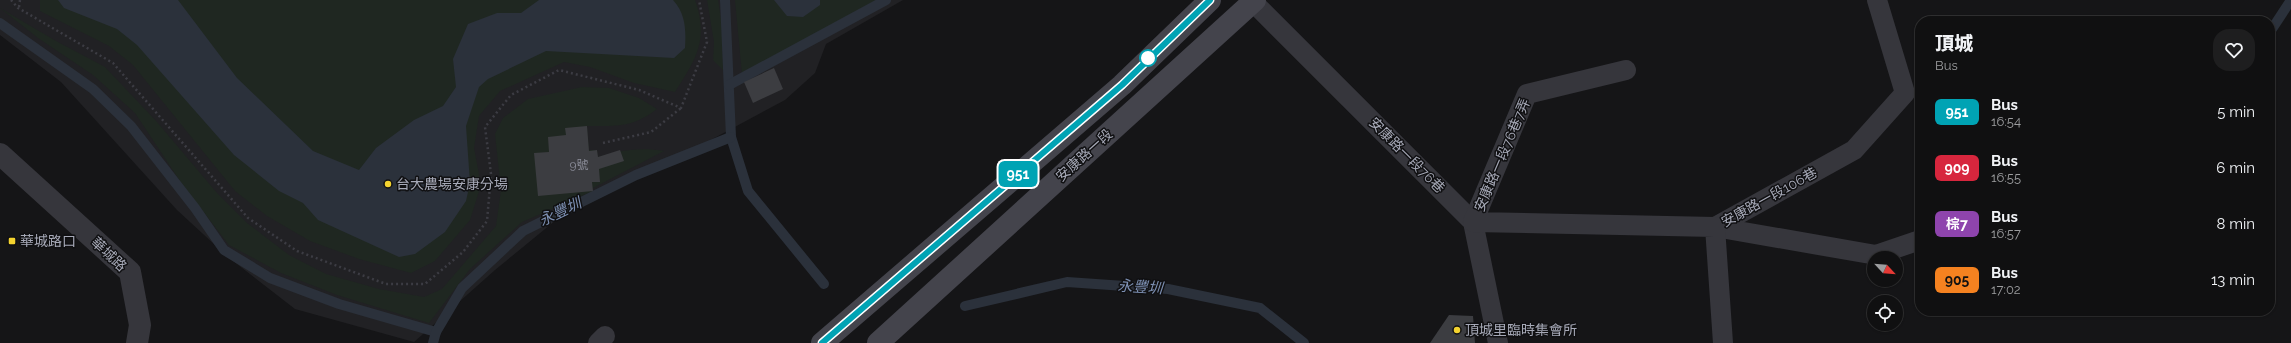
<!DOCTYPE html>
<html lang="en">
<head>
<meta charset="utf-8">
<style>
	:root { --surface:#101011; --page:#1e1e1f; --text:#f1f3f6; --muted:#9c9d9f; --line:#303031 }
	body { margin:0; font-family:Raleway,"Noto Sans TC",sans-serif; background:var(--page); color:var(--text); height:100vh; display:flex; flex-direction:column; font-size:15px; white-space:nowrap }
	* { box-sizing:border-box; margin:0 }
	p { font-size:13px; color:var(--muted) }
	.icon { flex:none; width:22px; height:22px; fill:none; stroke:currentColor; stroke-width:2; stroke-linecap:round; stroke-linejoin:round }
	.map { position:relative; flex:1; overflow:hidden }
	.drawer { position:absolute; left:1915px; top:16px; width:360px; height:300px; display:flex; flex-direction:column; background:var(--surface); border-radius:16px; box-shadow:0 1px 3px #0004,0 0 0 1px var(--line) }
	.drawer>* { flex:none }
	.badge { padding:0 8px; border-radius:6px; font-size:14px; line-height:26px }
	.needle { width:26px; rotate:116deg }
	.buttons { position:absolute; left:1867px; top:251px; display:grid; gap:8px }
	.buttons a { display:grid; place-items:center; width:36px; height:36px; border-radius:50%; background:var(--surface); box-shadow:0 1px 3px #0004,0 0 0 1px var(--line); font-size:20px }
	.map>.badge { position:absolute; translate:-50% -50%; box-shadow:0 0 0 2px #fff }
	.round { display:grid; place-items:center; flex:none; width:42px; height:42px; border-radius:16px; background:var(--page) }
	.headline { display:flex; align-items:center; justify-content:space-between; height:68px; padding:0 20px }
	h1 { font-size:19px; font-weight:800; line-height:30px }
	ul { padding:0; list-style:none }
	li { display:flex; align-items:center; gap:12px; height:56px; padding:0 20px }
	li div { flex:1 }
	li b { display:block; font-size:15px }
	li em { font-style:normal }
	li .badge { min-width:44px; font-weight:700; text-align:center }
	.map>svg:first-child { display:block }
	.built { fill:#212124 }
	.green { fill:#1f2721 }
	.water { fill:#2b313b }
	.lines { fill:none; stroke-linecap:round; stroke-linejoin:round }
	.stream { stroke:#2b313b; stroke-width:10 }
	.building { fill:#3c3d41 }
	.path { stroke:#3c3c43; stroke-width:2.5; stroke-dasharray:2 3; stroke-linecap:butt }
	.lane { stroke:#36363c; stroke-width:20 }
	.street { stroke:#36363c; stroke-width:22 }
	.secondary { stroke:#44444c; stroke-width:22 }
	.line-casing { stroke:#fff; stroke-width:9 }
	.line { stroke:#00a3b4; stroke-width:6 }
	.stop-dot { fill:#fff; stroke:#00a3b4; stroke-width:2 }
	.poi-dot { fill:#f4d32f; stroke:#101012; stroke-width:1.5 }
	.labels { text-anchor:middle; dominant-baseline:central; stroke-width:3; stroke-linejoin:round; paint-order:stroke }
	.number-label { font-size:12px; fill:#8c8e9a }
	.street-label { font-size:14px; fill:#a6a9b7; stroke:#101012 }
	.poi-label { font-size:14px; fill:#a6a9b7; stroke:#101012; text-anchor:start }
	.water-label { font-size:15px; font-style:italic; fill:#7d90b3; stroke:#101012 }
</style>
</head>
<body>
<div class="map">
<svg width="2291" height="343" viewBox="0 0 2291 343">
	<rect width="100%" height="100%" fill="#151517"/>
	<path class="built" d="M0 0H903L826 44 815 73 785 100 679 157 567 211 495 270 414 342 295 309 228 257 177 210 61 82 0 35Z"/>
	<g class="green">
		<path d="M40 0H695C709 40 696 59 675 92L634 83 590 67 564 62 500 91 479 116 474 148 481 185 470 220 435 261 411 273 359 259 310 241 267 216 235 191 133 65 109 46 40 11Z"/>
		<path d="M707 0H718L722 26 723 70 713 60 714 42Z"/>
		<path d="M735 0H881L742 74Z"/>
		<path d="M0 8 56 41 105 67 157 122 217 193 247 223 289 255 326 274 379 289 424 297 442 289 496 226 501 190 495 134 503 118 528 99 582 87 609 88 639 98 657 109C632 128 617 126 587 126L589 150H597L598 157C621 150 641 147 664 151L593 188V191L522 222 470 269 429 323 337 295 281 273 229 245 182 184 135 113 93 75 38 38Z"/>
	</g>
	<g class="water">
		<path d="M58 0H178L237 78 313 151 359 170 376 148 414 120 443 106 456 87 453 59 468 24 497 13H521L539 0H673C686 14 686 31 685 48L674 58 546 51 488 79 479 87 466 126 470 183 466 201 445 232 415 254 399 257 318 220 303 203 279 191 234 155 137 45 117 29 64 8Z"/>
		<path d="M774 0H820V5L803 17 787 16Z"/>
	</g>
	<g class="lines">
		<g class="stream">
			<path d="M725 0 731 137 748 191 824 284"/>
			<path d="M0 23 93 89 131 126 195 208 224 250 270 278 339 304 436 332"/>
			<path d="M2270 32 2291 0"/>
			<path d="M729 85 886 0"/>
			<path d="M965 306 1067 282 1168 289 1260 308 1304 343"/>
			<path d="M433 343 436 332 462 288 523 231 636 175 731 137"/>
		</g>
	</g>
	<g class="building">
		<path d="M774 68 783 89 753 103 744 82Z"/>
		<path d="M587 126 589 151 597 150 598 157 620 150 624 161 599 169 600 182H592L593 191 538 196 534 153 549 152 548 137 566 135 565 128Z"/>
		<path d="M1449 315 1473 316 1475 343H1430Z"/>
	</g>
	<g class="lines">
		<g class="path">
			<path d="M11 0 18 8 113 63 248 218 297 251 386 284H425L463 252 487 221 491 174 485 127 511 95 559 70 639 90 681 108 707 42 699 0"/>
			<path d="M19 7 20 0"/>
			<path d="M603 143 651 132 681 108"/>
		</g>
		<g class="lane">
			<path d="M1877 0 1905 93 1854 150 1715 227 1876 255 1920 240"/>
			<path d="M1253 2 1473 222 1498 343"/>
			<path d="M1626 70 1527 94 1473 222 1715 227 1723 343"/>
			<path d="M598 343 605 336"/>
		</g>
		<path class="street" d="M0 154 130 272 140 325 137 343"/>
		<g class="secondary">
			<path d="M822 343 1122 85 1210 0"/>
			<path d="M878 343 1255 0"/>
		</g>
	</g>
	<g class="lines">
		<g class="line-casing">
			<path id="line" d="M822 343 1122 85 1210 0"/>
		</g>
		<use href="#line" class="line"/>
	</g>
	<circle class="stop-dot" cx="1148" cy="58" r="8"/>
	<g class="poi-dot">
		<circle cx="388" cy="184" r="4"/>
		<rect x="8" y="237" width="8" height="8" rx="2"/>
		<circle cx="1457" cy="330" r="4"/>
	</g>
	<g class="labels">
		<g class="number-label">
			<text x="579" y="165">9號</text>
		</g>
		<g class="street-label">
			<text transform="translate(1084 155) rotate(-42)">安康路一段</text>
			<text transform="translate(1407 155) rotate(45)">安康路一段76巷</text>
			<text transform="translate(1502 155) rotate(-67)">安康路一段76巷7弄</text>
			<text transform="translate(1769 197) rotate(-29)">安康路一段106巷</text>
			<text transform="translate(109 254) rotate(43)">華城路</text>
		</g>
		<g class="poi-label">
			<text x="396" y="184">台大農場安康分場</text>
			<text x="20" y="241">華城路口</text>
			<text x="1465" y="330">頂城里臨時集會所</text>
		</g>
		<g class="water-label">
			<text transform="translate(560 212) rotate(-26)">永豐圳</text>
			<text transform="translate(1140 287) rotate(4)">永豐圳</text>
		</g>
	</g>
</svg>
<div class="buttons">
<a><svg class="needle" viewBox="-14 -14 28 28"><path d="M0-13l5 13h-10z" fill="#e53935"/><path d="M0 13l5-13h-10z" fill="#9c9d9f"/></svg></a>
<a><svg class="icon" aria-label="locate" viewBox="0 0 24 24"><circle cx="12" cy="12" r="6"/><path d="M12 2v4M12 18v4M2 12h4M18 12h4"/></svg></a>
</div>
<b class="badge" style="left:1018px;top:174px;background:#00a3b4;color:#fff">951</b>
<section class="drawer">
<div class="headline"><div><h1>頂城</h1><p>Bus</p></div><a class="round"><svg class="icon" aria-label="heart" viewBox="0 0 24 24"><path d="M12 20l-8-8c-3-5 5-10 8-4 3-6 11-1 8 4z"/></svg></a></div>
<ul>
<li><span class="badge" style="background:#00a3b4;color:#fff">951</span><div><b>Bus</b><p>16:54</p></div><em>5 min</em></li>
<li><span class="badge" style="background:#d7263d;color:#fff">909</span><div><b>Bus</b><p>16:55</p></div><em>6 min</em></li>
<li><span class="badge" style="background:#8e44ad;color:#fff">棕7</span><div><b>Bus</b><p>16:57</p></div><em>8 min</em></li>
<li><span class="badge" style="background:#f58220;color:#111">905</span><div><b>Bus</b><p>17:02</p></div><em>13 min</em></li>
</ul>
</section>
</div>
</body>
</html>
